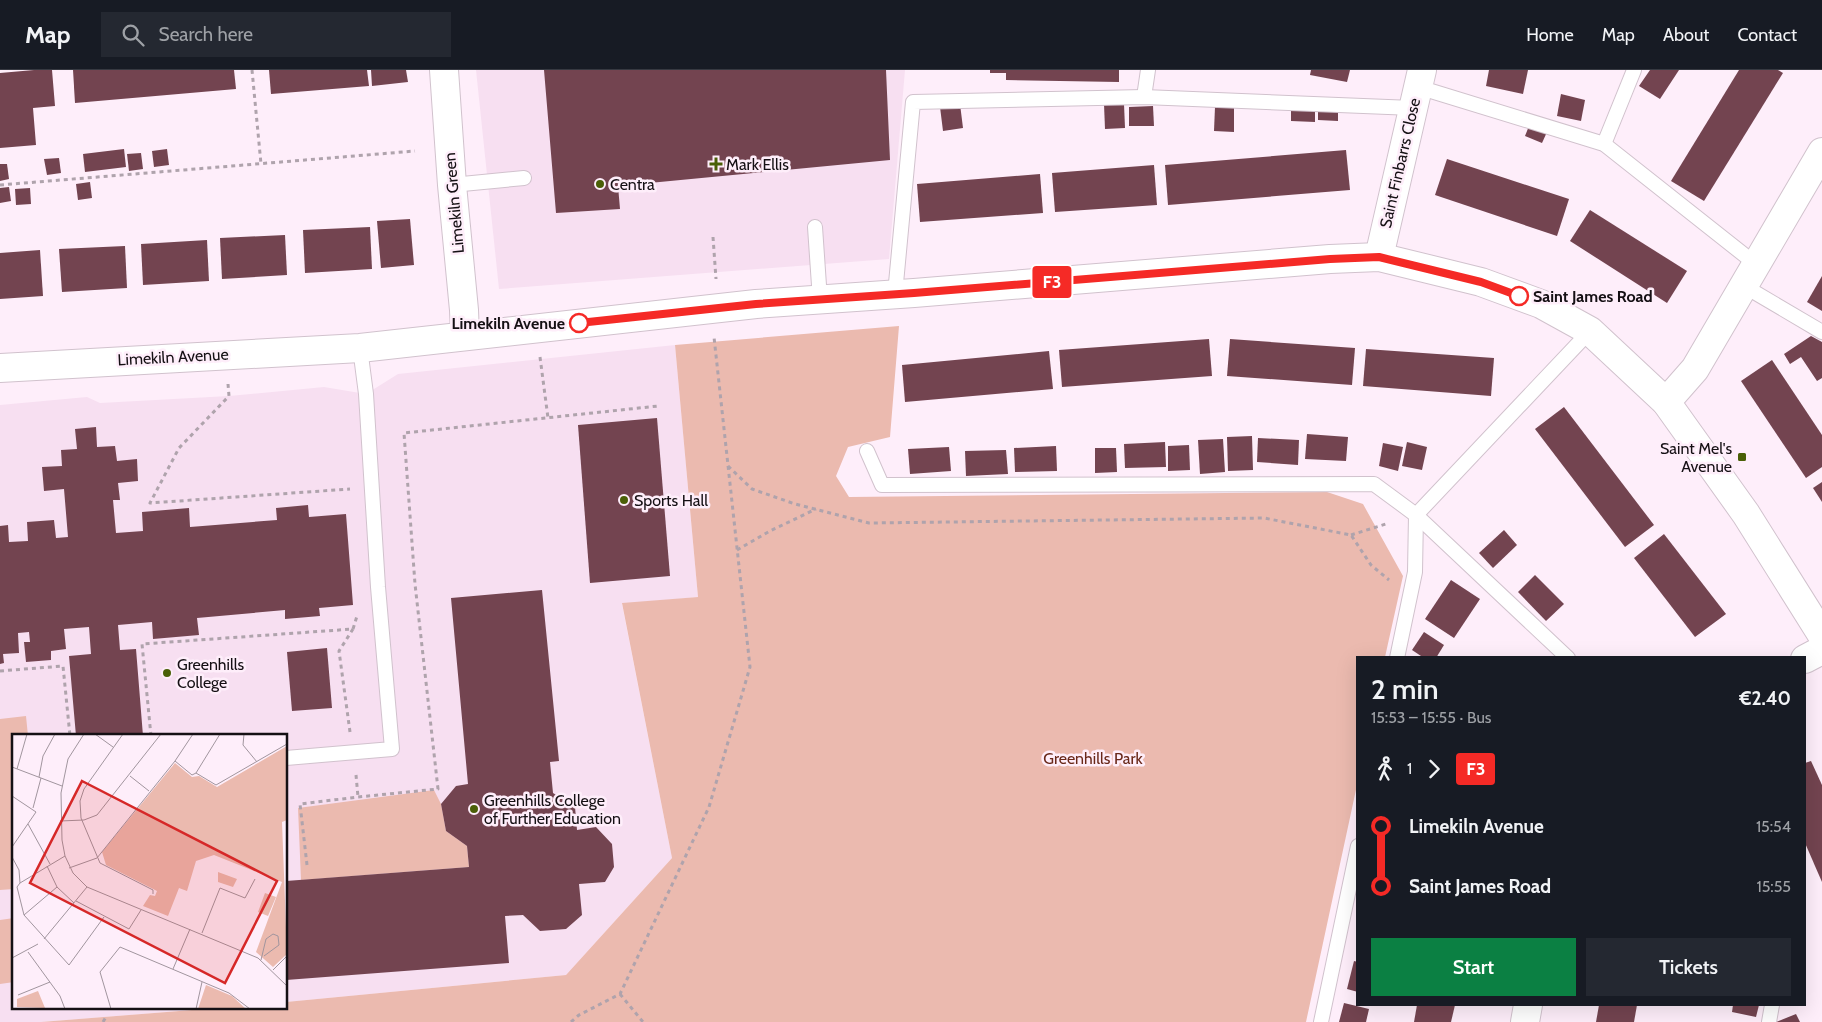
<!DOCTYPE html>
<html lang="en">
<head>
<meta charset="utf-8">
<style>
	:root { --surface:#171b24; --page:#242831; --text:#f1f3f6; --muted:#9ea1a6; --line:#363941; --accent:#0b8043 }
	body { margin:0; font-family:Cabin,sans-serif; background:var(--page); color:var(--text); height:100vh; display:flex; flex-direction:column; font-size:19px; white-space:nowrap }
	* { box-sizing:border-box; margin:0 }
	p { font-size:16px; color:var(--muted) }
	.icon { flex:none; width:28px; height:28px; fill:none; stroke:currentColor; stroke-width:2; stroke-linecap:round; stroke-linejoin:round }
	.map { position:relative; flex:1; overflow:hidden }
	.sheet { position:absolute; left:1356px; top:586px; width:450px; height:350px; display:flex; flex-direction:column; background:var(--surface); border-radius:0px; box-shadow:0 5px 20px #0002 }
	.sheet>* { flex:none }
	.badge { padding:0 10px; border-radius:4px; font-size:18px; line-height:32px }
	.map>.badge { position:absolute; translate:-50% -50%; box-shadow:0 0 0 2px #fff }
	.legs { display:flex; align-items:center; gap:8px; height:55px; padding:0 15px; font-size:16px }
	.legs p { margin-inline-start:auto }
	.head { display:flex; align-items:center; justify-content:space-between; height:85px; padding:0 15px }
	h1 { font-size:28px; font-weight:600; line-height:38px }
	.button { display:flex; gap:10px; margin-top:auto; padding:10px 15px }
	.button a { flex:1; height:58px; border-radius:0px; background:var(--accent); color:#fff; font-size:20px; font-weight:600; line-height:58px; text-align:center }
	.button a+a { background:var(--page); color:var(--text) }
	ul { padding:0 15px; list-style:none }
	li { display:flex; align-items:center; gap:18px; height:60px; font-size:19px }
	li i { display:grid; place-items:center; width:8px; height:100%; margin:0 6px; background:currentColor }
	li i::after { content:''; width:12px; height:12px; margin:-6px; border:4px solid; border-radius:50%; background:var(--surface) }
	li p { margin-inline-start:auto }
	li:first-child i { background:linear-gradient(#0000 50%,currentColor 0) }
	li:last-child i { background:linear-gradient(currentColor 50%,#0000 0) }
	header { display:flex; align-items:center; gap:30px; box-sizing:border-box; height:70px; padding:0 25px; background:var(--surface); border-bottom:1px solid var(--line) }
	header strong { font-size:24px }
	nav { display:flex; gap:28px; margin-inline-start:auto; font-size:18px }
	.search { width:350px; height:45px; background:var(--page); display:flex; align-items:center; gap:12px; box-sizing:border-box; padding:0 18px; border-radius:0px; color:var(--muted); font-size:19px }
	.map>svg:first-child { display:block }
	.built { fill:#f7dff1 }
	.green { fill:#ebbaaf }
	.building { fill:#734450 }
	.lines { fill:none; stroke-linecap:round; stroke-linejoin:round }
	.lane-casing { stroke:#d1c2cd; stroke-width:16 }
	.street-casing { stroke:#d1c2cd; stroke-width:30 }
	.secondary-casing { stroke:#d1c2cd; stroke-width:30 }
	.path { stroke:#afa3ac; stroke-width:3; stroke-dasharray:4 4; stroke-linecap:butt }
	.lane { stroke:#fff; stroke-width:14 }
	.street { stroke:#fff; stroke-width:28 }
	.secondary { stroke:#fff; stroke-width:28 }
	.line-1-casing { stroke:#fff; stroke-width:11 }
	.line-1 { stroke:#f52a26; stroke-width:8 }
	.poi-dot { fill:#4a5f07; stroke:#feeefa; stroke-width:2 }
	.stop-1-dot { fill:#fff; stroke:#f52a26; stroke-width:2.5 }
	.labels { text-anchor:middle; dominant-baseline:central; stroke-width:5; stroke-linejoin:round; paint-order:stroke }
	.street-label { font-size:16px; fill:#151014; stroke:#feeefa }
	.poi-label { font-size:16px; fill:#151014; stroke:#feeefa; text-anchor:start }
	.stop-label { font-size:16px; font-weight:bold; fill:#151014; stroke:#feeefa; text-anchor:start }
	.park-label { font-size:16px; fill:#692819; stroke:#feeefa }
	.inset-road { fill:none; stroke:#a1959e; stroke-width:1 }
	.view { fill:#d62828; fill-opacity:0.15; stroke:#d62828; stroke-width:2.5 }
	.inset-edge { fill:none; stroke:#151014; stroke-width:2.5 }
</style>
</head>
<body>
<header>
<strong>Map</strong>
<div class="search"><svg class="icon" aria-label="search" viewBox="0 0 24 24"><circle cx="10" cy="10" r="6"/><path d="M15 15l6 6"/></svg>Search here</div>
<nav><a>Home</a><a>Map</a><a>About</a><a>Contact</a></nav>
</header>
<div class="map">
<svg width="1822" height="952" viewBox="0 0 1822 952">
	<rect width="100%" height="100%" fill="#feeefa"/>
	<g class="built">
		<path d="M476 0H905L889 189 499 219Z"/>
		<path d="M675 275 698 527 622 534 672 788 566 905 286 932V666H14V938H217L41 952H0V335L87 327 100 333 229 326 324 317 366 324 398 304Z"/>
	</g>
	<g class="green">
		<path d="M899 256 890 367 848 377 836 406 849 427 1327 422 1363 434 1403 506 1385 587 1358 588 1357 715 1306 952H41L217 938H286V932L566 905 672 788 622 533 698 527 675 275Z"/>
		<path d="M26 646 28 666H14V819L0 820V649Z"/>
		<path d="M434 720 441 734 446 761 467 776 469 797 301 810 298 738Z"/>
		<path d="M14 848V912L0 914V850Z"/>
	</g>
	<g class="building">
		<path d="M34 0H52L55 36 33 38 36 75 0 78V3Z"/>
		<path d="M73 0H234L236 19 75 33Z"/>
		<path d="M269 0H367L369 16 271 24Z"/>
		<path d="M371 0H406L408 12 372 16Z"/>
		<path d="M544 0H886L890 90 618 116 620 139 556 143Z"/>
		<path d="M990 0H1119V12L1006 10V3H990Z"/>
		<path d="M1311 0H1350L1347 12 1310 5Z"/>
		<path d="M1489 0H1528L1523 24 1486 16Z"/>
		<path d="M1650 0H1679L1660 29 1639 16Z"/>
		<path d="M1739 0H1778L1783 3 1704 131 1671 111Z"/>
		<path d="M1561 24 1585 30 1581 51 1557 46Z"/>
		<path d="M960 34 963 58 943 61 940 37Z"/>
		<path d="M1104 34H1124L1125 58 1105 59Z"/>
		<path d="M1153 36 1154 56H1129V37Z"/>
		<path d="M1291 36 1315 37V52L1291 51Z"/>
		<path d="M1215 37 1234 38V62L1214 61Z"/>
		<path d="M1318 37 1338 38V51L1318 50Z"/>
		<path d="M1529 56 1547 62 1542 73 1525 66Z"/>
		<path d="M124 79 126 97 85 102 83 84Z"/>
		<path d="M167 79 169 95 154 97 152 81Z"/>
		<path d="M1346 80 1350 120 1168 135 1165 95Z"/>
		<path d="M141 83 143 99 129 101 127 84Z"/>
		<path d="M59 88 61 103 47 105 44 89Z"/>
		<path d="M1447 89 1569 129 1557 166 1435 125Z"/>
		<path d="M0 94H7L9 109 0 111Z"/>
		<path d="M1154 95 1157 135 1055 142 1052 103Z"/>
		<path d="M1040 104 1043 143 920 152 917 114Z"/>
		<path d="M90 112 92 128 78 130 76 114Z"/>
		<path d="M9 117 11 131 0 133V118Z"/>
		<path d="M30 118 31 134 16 135 15 119Z"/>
		<path d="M1590 140 1687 201 1667 233 1570 171Z"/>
		<path d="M410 149 414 195 381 198 377 151Z"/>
		<path d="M370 157 372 199 305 203 303 160Z"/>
		<path d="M285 165 287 205 222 209 220 168Z"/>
		<path d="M207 170 209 211 143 215 141 174Z"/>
		<path d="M125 176 127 218 62 222 59 179Z"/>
		<path d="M40 180 43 226 0 229V183Z"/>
		<path d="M1822 206V241L1807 232Z"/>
		<path d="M1811 266 1822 272V308L1817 311 1801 287 1790 294 1784 284Z"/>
		<path d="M1209 269 1212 306 1062 317 1059 280Z"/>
		<path d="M1230 269 1355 278 1352 315 1227 306Z"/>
		<path d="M1366 279 1494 288 1491 326 1363 316Z"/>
		<path d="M1049 281 1053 319 905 332 902 295Z"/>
		<path d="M1772 290 1822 365V397L1806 408 1741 311Z"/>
		<path d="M1564 337 1654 455 1625 477 1535 359Z"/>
		<path d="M657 348 670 506 590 513 578 355Z"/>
		<path d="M96 357 97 377 115 376 117 391 137 389 138 411 118 413 120 430H113L116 463 143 461 142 442 189 438 190 457 277 450 276 438 308 435 309 447 346 444 353 535 319 538 320 546 285 549V540L197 548 199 565 153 569 152 552 118 555 120 580 136 579 143 666H76L69 586 91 584 89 557 64 559 66 579 51 581V590L26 592 24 572H30L29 562 18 563 19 583 3 584 4 593 0 594V456L8 455 9 472 28 471 27 452 54 450 56 468 68 467 64 419 44 421 42 397 62 396 61 380 77 379 75 359Z"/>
		<path d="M1307 364 1348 367 1346 391 1305 389Z"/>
		<path d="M1252 366 1253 400 1228 401 1227 367Z"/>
		<path d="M1258 368 1299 370 1298 395 1257 392Z"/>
		<path d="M1223 369 1225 402 1200 404 1198 370Z"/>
		<path d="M1165 372 1166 397 1125 398 1124 374Z"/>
		<path d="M1407 372 1427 377 1422 400 1402 396Z"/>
		<path d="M1383 373 1403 377 1398 401 1379 396Z"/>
		<path d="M1189 375 1190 400 1168 401V376Z"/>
		<path d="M1056 376 1057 401 1015 402 1014 378Z"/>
		<path d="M949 377 951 401 910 404 908 379Z"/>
		<path d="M1095 378H1116L1117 402 1095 403Z"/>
		<path d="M1006 380 1008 404 966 406 965 381Z"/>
		<path d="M1822 412V432L1813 418Z"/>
		<path d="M1504 460 1517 475 1493 498 1479 483Z"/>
		<path d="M1664 464 1726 544 1695 567 1634 488Z"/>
		<path d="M1535 505 1564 534 1546 551 1518 522Z"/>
		<path d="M1451 510 1480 529 1454 568 1425 549Z"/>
		<path d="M542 520 559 691 550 692 553 723 575 737 577 760 596 757 612 774 614 797 605 812 579 814 582 845 566 859 540 861 523 845 505 846 509 893 286 910V811L469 797 467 776 446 761 441 734 456 716 468 714 451 528Z"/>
		<path d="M1424 562 1444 575 1436 588H1424L1412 580Z"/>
		<path d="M327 578 332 638 292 641 287 582Z"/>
		<path d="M1811 691 1822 715V812L1805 773V693Z"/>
		<path d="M1354 891 1358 892V922L1347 919Z"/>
		<path d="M1344 933 1369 939 1366 952H1339Z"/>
		<path d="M1417 935H1455L1451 952H1414Z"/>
		<path d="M1599 935H1637L1634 952H1596Z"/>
		<path d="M1733 935H1759L1756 947 1732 942Z"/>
		<path d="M1796 944 1800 952H1776Z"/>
	</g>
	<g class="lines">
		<g class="lane-casing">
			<g id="lane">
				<path d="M1418 17 1604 74 1757 195"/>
				<path d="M1144 27 1148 0"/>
				<path d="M1604 74 1634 0"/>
				<path d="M452 115 524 108"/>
				<path d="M815 157 820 230"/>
				<path d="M1744 216 1822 262"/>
				<path d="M895 224 913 32 1144 27 1413 38"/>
				<path d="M867 381 882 415 1374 414 1416 445 1568 588"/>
				<path d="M1397 588 1415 502 1416 445 1590 261"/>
				<path d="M286 688 392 679 378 517 366 324 360 278"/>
				<path d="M1321 952 1358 776"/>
				<path d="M1769 952 1772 935"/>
			</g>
		</g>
		<g class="street-casing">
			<g id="street">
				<path d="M444 0 452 115 464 240 465 265"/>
				<path d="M1379 187 1422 0"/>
				<path d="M1666 332 1695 299 1822 82"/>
				<path d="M1805 589 1822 580"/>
				<path d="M1525 952 1528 935"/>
			</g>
		</g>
		<g class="secondary-casing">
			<path id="secondary" d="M0 298 360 278 756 234 914 223 1330 189 1379 187 1481 212 1541 234 1590 261 1666 332 1746 444 1822 565"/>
		</g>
		<g class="path">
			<path d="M252 0 261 94"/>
			<path d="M0 115 415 81"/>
			<path d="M713 167 716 209"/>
			<path d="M540 287 548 348"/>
			<path d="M228 314 229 326 179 378 150 433 350 419"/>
			<path d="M728 396 752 419 795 434 869 453 1264 448 1351 465 1371 495 1389 510"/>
			<path d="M1351 465 1389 453"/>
			<path d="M737 480 770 461 816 439"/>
			<path d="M0 601 63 596 70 666"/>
			<path d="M350 662 339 581 353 559"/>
			<path d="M151 666 142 574 353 559 357 546"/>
			<path d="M356 705 358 727"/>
			<path d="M307 795 300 734 358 727 438 719 415 514 404 363 658 336"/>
			<path d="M620 924 643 952"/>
			<path d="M103 952 106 947"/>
			<path d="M571 952 579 945 620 924 709 737 750 597 714 267"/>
		</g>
		<use href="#lane" class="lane"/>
		<use href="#street" class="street"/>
		<use href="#secondary" class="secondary"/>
	</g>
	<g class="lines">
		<g class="line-1-casing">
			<path id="line-1" d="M579 253 756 234 914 223 1330 189 1379 187 1481 212 1519 226"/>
		</g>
		<use href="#line-1" class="line-1"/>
	</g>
	<g class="poi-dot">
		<path d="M713.5 86.5h5v5h5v5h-5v5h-5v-5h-5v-5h5z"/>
		<circle cx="600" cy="114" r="5"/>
		<rect x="1737" y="382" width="10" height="10" rx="2.5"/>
		<circle cx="624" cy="430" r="5"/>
		<circle cx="167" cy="603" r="5"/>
		<circle cx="474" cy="739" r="5"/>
	</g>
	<g class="stop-1-dot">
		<circle cx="1519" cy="226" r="9"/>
		<circle cx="579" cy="253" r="9"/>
	</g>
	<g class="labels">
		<g class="street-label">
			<text transform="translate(1400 93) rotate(-77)">Saint Finbarrs Close</text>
			<text transform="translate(454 133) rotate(-95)">Limekiln Green</text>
			<text transform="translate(173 287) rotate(-3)">Limekiln Avenue</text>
		</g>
		<g class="poi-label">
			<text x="726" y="94">Mark Ellis</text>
			<text x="610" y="114">Centra</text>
			<text x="1732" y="378" text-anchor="end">Saint Mel's<tspan x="1732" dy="18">Avenue</tspan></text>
			<text x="634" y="430">Sports Hall</text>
			<text x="177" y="594">Greenhills<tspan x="177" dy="18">College</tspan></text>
			<text x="484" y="730">Greenhills College<tspan x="484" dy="18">of Further Education</tspan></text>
		</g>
		<g class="stop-label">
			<text x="1533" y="226">Saint James Road</text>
			<text x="565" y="253" text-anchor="end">Limekiln Avenue</text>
		</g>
		<g class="park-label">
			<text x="1093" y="688">Greenhills Park</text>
		</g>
	</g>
	<g transform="translate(12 664)">
		<rect width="275" height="275" fill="#feeefa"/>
		<path d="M275 12V86L270 88 275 220 261 233 244 218 270 148 202 121 184 127 175 157 167 154 156 182 131 172 138 161 143 162 145 157 94 131 90 118 163 29 180 43 187 42 205 53ZM206 138 225 145 221 153 206 148ZM253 159 264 163 256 182 246 178ZM194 251 220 262 234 275H186ZM26 257 33 274 5 273V265Z" fill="#ebbaaf"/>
		<path class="inset-road" d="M72 0 56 25 49 59 50 106 53 122 61 139 75 153 246 224 275 252M83 0 101 13M111 0 72 55 68 67 69 84 88 129 141 156V160M181 0 163 27 180 41 184 39 204 51 275 10M232 0 231 11 245 28M0 33 50 52M5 35 15 0M184 39 208 0M118 42 137 57M27 43 31 22 43 0M0 62 24 78 0 113M21 74 29 44M48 87 72 86 85 81 149 0M16 90 38 130M0 123 7 136 8 149 5 153 12 181 57 231 92 183M35 132 45 153 62 169M57 134 85 124 163 27M8 149 53 122M64 167 117 195 129 176M12 181 45 153M190 199 208 154 233 164 243 145M32 205 75 153M16 218 48 262 53 275M0 224 26 210M249 226 254 205 261 200 266 202 267 211 252 222M161 235 178 195M261 236 275 222M6 261 38 248M99 275 88 238 108 213 217 259 238 275M184 275 190 248"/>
		<path class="view" d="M70 47 265 147 213 249 18 149Z"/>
		<rect width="275" height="275" class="inset-edge"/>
	</g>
</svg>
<b class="badge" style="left:1052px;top:212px;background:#f52a26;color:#fff">F3</b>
<section class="sheet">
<div class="head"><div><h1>2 min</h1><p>15:53 – 15:55 · Bus</p></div><b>€2.40</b></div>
<div class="legs"><svg class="icon" aria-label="walk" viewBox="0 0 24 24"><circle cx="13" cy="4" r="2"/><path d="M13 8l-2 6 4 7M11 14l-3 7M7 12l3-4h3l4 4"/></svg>1<svg class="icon" aria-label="forward" viewBox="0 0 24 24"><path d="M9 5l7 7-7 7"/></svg><b class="badge" style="background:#f52a26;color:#fff">F3</b></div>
<ul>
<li><i style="color:#f52a26"></i><b>Limekiln Avenue</b><p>15:54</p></li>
<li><i style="color:#f52a26"></i><b>Saint James Road</b><p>15:55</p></li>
</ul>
<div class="button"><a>Start</a><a>Tickets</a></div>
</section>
</div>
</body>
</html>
